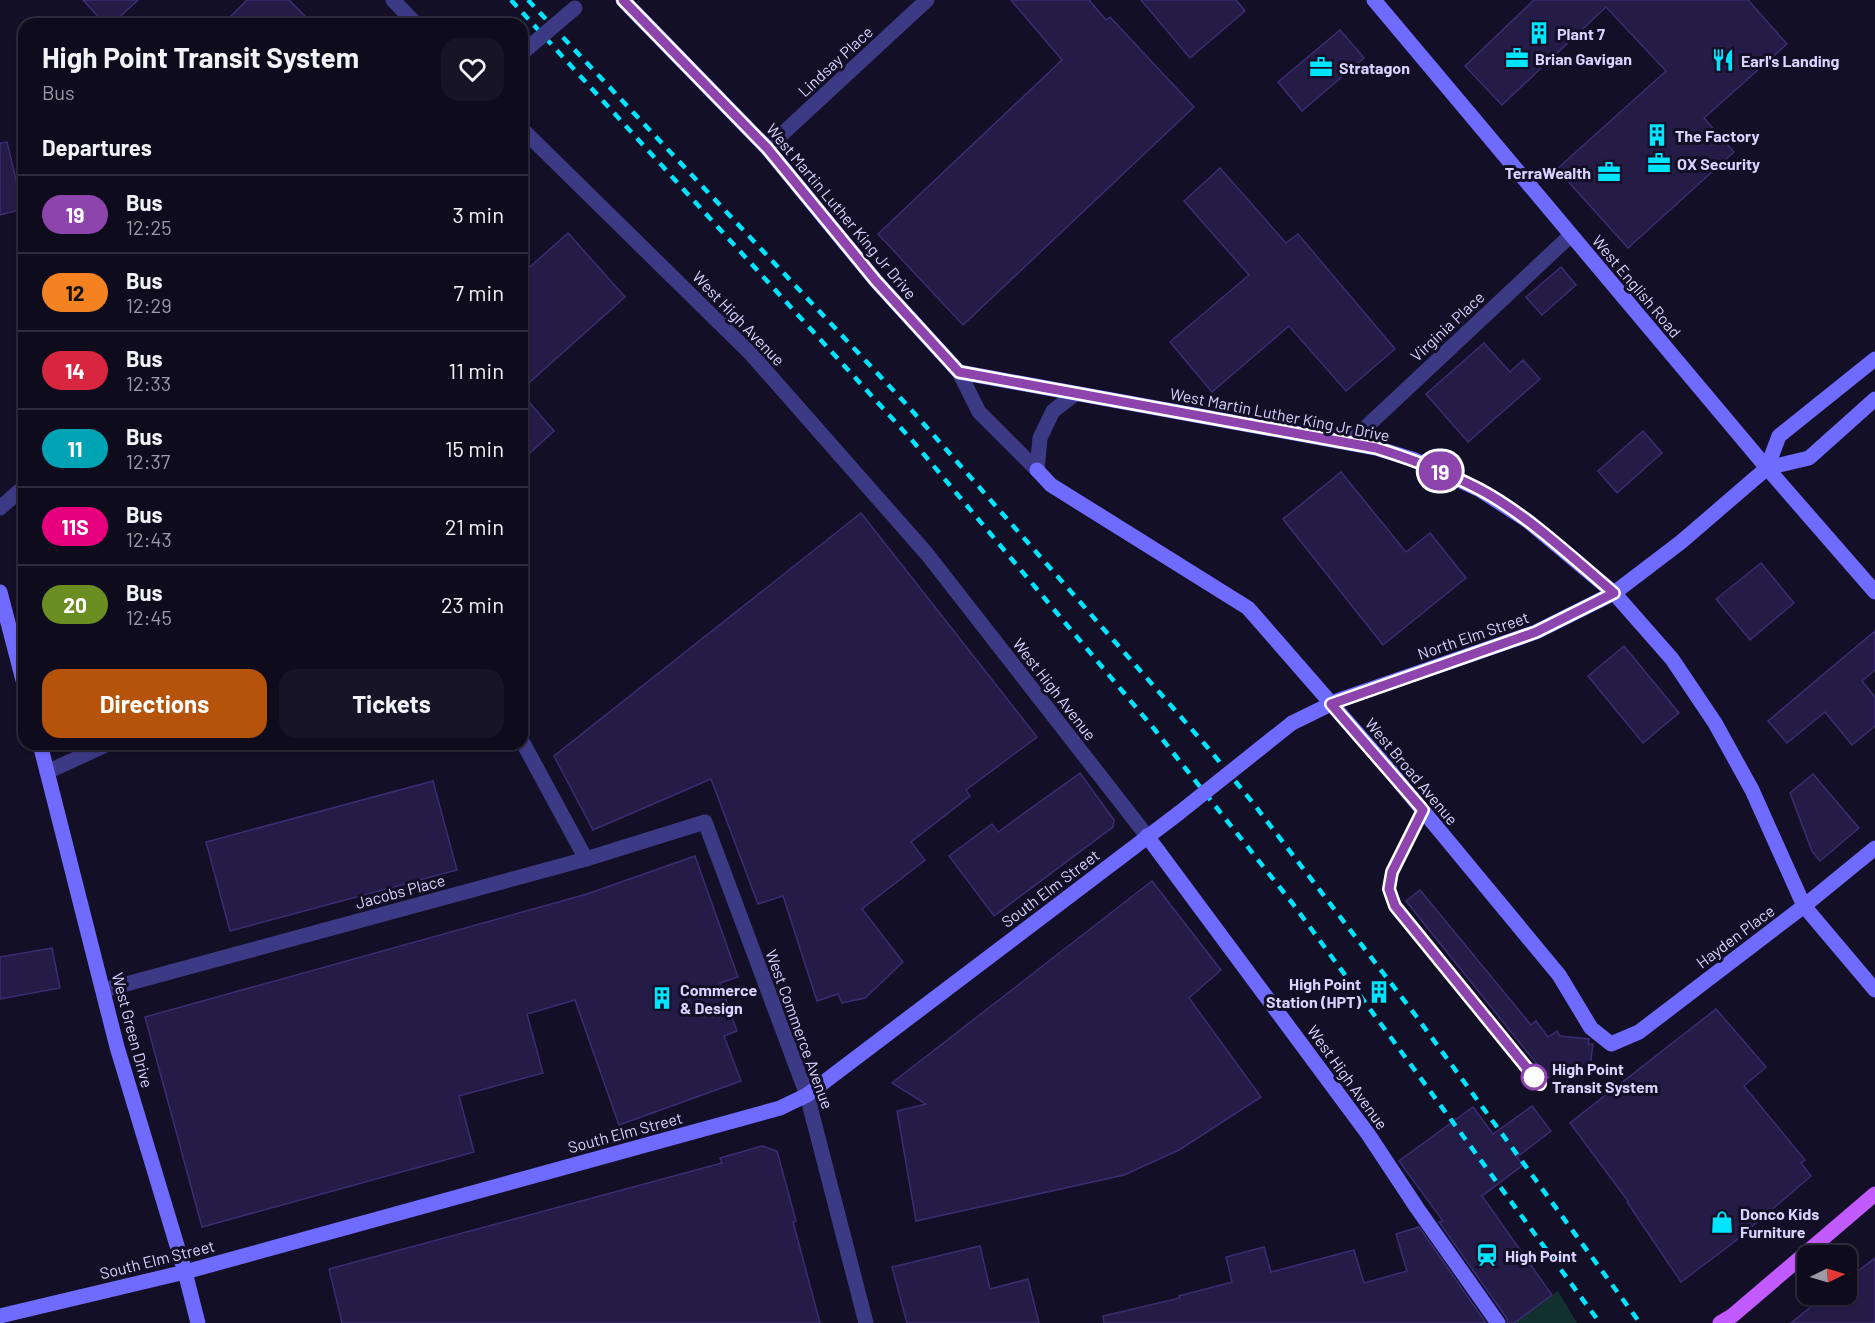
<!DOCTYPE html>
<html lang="en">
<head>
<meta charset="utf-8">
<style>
	:root { --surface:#0e0b1c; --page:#171425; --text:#f1f3f6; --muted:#9b9ba3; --line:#2e2b3b; --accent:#b45309 }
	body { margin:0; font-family:Barlow,sans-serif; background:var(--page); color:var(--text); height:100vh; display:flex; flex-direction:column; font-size:22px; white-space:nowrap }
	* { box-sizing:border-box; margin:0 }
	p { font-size:20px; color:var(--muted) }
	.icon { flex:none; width:33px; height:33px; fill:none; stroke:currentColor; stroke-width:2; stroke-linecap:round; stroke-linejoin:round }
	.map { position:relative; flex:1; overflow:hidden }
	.sheet { position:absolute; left:18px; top:18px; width:510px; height:732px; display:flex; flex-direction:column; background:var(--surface); border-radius:18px; box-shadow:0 2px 4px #0004,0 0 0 2px var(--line) }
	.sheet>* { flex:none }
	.badge { padding:0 12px; border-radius:20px; font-size:21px; line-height:39px }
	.needle { width:39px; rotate:85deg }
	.controls { position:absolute; left:1797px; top:1245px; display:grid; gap:12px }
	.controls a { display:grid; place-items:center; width:60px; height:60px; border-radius:12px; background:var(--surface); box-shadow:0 2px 4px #0004,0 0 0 2px var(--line); font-size:30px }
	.map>.badge { position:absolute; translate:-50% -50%; box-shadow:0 0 0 3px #fff }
	h2 { padding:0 24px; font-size:22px; line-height:54px }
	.round { display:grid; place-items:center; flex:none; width:63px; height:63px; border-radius:18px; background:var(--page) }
	.summary { display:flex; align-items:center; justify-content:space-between; height:102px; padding:0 24px }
	h1 { font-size:28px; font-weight:700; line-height:45px }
	.primary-button { display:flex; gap:12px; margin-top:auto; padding:12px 24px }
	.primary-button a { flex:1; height:69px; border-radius:18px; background:var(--accent); color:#fff; font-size:24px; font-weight:700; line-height:69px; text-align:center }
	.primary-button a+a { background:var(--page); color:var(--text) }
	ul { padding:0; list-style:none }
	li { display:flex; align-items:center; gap:18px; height:78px; padding:0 24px; border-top:2px solid var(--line) }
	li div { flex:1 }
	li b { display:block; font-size:22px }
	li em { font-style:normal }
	li .badge { min-width:66px; font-weight:700; text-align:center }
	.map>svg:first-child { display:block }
	.green { fill:#12302f }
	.building { fill:#241b47; stroke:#3b2d73; stroke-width:1.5 }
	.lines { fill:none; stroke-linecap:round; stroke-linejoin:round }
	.street { stroke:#3d3a85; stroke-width:15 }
	.secondary { stroke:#6f6bff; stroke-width:15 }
	.primary { stroke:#c25bff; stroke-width:15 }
	.rail { stroke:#00e5ff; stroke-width:4.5; stroke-dasharray:9 8; stroke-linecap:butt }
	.street-bridge { stroke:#3d3a85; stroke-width:15 }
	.secondary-bridge { stroke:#6f6bff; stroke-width:15 }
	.line-casing { stroke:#fff; stroke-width:14 }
	.line { stroke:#8e44ad; stroke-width:9 }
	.stop-dot { fill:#fff; stroke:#8e44ad; stroke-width:3 }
	.labels { text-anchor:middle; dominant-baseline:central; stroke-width:6; stroke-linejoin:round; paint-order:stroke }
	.poi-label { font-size:16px; font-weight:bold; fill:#d9d4ff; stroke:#130f26; text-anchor:start }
	.street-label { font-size:16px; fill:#d9d4ff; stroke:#130f26 }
	.stop-label { font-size:16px; font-weight:bold; fill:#d9d4ff; stroke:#130f26; text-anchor:start }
</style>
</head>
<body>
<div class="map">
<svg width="1875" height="1323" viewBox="0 0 1875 1323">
	<rect width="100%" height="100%" fill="#130f26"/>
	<path class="green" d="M1558 1291 1577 1323H1517L1516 1321Z"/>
	<g class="building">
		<path d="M83 0H138L112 24H105Z"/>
		<path d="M247 0H289L305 16 296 24H223Z"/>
		<path d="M1011 0H1089L1106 20 1110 17 1194 107 963 325 878 234 1062 60Z"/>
		<path d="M1141 0H1236L1245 11 1190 58Z"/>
		<path d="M1534 0H1748L1787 44 1704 118 1734 152 1628 248 1557 169 1666 71 1606 7 1502 105 1465 66Z"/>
		<path d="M1340 30 1364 58 1302 111 1278 82Z"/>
		<path d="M7 142 23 209 0 215V143Z"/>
		<path d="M1220 168 1286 243 1298 234 1395 349 1346 391 1289 326 1212 392 1170 342 1249 275 1184 201Z"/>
		<path d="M568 233 625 297 522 389V274Z"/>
		<path d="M1561 267 1576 285 1542 315 1526 297Z"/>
		<path d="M1484 343 1510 372 1523 360 1540 379 1468 442 1426 394Z"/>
		<path d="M522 394 554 431 522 460Z"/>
		<path d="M1643 431 1662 453 1617 493 1598 471Z"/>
		<path d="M1341 472 1406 552 1430 533 1466 578 1383 645 1283 519Z"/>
		<path d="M861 513 1037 737 966 790 970 796 911 842 925 860 862 909 903 962 865 998 842 1003 838 994 817 1001 783 896 758 904 711 779 593 830 554 756Z"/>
		<path d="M1761 563 1794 603 1750 640 1716 599Z"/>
		<path d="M1875 631V670L1862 681 1875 697V726L1852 745 1825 712 1787 743 1768 721Z"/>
		<path d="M1624 646 1679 713 1643 743 1588 676Z"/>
		<path d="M1080 773 1114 820 1113 827 994 916 949 856 992 824 998 832Z"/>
		<path d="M1813 774 1859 828 1820 861 1812 851 1790 793Z"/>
		<path d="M433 781 457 870 230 931 206 842Z"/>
		<path d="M695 856 738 977 720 983 737 1031 724 1036 741 1081 619 1125 575 1000 527 1014 543 1073 459 1096 474 1152 202 1227 145 1017 587 894Z"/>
		<path d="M1152 881 1221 970 1189 998 1261 1097 1179 1150 1124 1175 916 1221 897 1111 926 1104 892 1083Z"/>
		<path d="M1420 890 1531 1025 1536 1021 1548 1037 1557 1031 1560 1036 1589 1039 1588 1044H1593L1589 1075 1556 1072 1548 1078 1406 901Z"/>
		<path d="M52 948 60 988 0 999V957Z"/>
		<path d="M1716 1009 1766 1067 1744 1086 1805 1160 1801 1163 1811 1176 1734 1242 1681 1282 1627 1202 1628 1201 1570 1123Z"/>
		<path d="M1532 1106 1551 1131 1517 1157 1523 1165 1482 1196 1552 1295 1514 1323H1508L1506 1317 1439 1222 1443 1221 1399 1161 1473 1107 1493 1134Z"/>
		<path d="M762 1146 777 1151 796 1221 793 1222 820 1323H342L329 1269 722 1163 720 1158Z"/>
		<path d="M1419 1227 1486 1323H1104L1103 1316 1180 1298 1179 1296 1232 1282 1226 1257 1264 1247 1271 1272 1354 1250 1364 1283 1407 1271 1396 1234Z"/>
		<path d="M980 1246 990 1289 1028 1279 1039 1323H907L892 1267Z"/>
		<path d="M1875 1258V1323H1791L1827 1294H1846V1280Z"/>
	</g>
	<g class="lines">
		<g class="street">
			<path d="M393 0 416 24"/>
			<path d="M522 129 751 354 927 554 1147 836"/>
			<path d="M767 148 927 0"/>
			<path d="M959 372 979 412 1037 470"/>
			<path d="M1349 443 1571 235"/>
			<path d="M1037 470 1040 438 1053 411 1075 394"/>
			<path d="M0 508 24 487"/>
			<path d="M522 741 586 859"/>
			<path d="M47 772 108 744"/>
			<path d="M104 990 586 859 705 822 807 1095 866 1323"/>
		</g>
		<g class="secondary">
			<path d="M623 0 767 148 876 281 959 372 1376 448 1415 460 1480 490 1528 521 1614 593 1672 659 1715 723 1752 790 1804 906 1875 990"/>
			<path d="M1374 0 1767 468 1875 592"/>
			<path d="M1767 468 1779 436 1875 359"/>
			<path d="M1037 470 1051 485 1248 608 1391 772 1559 975 1591 1028 1611 1044 1639 1032 1804 906 1875 848"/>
			<path d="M0 592 24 684"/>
			<path d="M1292 723 1339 700 1536 632 1614 593 1681 542 1767 468 1809 458 1875 399"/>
			<path d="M40 744 117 1047 185 1272 198 1323"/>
			<path d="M1147 836 1368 1134 1417 1208 1498 1323"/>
			<path d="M0 1316 185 1272 780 1108 807 1095 1179 813"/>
		</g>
		<path class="primary" d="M1720 1323 1732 1316 1875 1194"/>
		<g class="rail">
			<path d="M511 0 911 439 1155 730 1293 904 1600 1323"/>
			<path d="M528 0 908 406 1209 749 1253 803 1416 1016 1640 1323"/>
		</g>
		<path class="street-bridge" d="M522 53 575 8"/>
		<path class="secondary-bridge" d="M1179 813 1292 723"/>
	</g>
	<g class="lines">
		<g class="line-casing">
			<path id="line" d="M623 0 767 148 876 281 959 372 1376 448C1411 459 1446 472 1479 489 1525 513 1574 559 1614 593L1536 632 1331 704 1423 810 1392 872 1389 889 1395 906 1540 1084"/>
		</g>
		<use href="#line" class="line"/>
	</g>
	<defs>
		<g id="building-bare" transform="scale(1.8)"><path d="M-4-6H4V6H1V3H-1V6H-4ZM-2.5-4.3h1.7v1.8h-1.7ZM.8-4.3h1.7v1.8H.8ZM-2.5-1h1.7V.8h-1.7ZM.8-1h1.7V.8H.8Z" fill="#00e5ff" stroke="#130f26" stroke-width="2.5" paint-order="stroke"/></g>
		<g id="office-bare" transform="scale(1.8)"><path d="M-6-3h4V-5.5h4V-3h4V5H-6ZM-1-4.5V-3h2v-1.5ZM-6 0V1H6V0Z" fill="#00e5ff" stroke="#130f26" stroke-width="2.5" paint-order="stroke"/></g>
		<g id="restaurant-bare" transform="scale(1.8)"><path d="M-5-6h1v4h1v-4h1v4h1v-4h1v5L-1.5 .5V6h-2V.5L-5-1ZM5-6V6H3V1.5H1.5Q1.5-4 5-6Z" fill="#00e5ff" stroke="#130f26" stroke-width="2.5" paint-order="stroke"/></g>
		<g id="shop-bare" transform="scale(1.8)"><path d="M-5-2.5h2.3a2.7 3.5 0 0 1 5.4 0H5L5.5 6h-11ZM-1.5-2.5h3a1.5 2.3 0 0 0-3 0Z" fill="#00e5ff" stroke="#130f26" stroke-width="2.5" paint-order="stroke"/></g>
		<g id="station-bare" transform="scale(1.8)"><path d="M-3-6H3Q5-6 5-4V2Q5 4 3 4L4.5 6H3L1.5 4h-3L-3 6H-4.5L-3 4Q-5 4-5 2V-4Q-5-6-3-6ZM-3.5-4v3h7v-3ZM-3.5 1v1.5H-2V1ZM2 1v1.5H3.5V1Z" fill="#00e5ff" stroke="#130f26" stroke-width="2.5" paint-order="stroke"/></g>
	</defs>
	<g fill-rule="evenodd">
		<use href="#building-bare" x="1539" y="33"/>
		<use href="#office-bare" x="1517" y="58"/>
		<use href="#restaurant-bare" x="1723" y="60"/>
		<use href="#office-bare" x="1321" y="67"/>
		<use href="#building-bare" x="1657" y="135"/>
		<use href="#office-bare" x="1659" y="163"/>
		<use href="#office-bare" x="1609" y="172"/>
		<use href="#building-bare" x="1379" y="992"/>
		<use href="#building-bare" x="662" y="998"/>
		<use href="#shop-bare" x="1722" y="1222"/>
		<use href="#station-bare" x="1487" y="1255"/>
	</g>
	<circle class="stop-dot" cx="1534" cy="1077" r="12"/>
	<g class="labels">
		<g class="poi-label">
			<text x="1557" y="33">Plant 7</text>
			<text x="1535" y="58">Brian Gavigan</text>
			<text x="1741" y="60">Earl's Landing</text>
			<text x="1339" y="67">Stratagon</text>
			<text x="1675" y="135">The Factory</text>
			<text x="1677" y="163">OX Security</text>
			<text x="1591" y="172" text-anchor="end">TerraWealth</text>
			<text x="1361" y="983" text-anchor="end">High Point<tspan x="1361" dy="18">Station (HPT)</tspan></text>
			<text x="680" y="989">Commerce<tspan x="680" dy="18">&amp; Design</tspan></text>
			<text x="1740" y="1213">Donco Kids<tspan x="1740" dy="18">Furniture</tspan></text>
			<text x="1505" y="1255">High Point</text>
		</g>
		<g class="street-label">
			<text transform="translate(835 61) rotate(-43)">Lindsay Place</text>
			<text transform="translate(842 211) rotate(50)">West Martin Luther King Jr Drive</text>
			<text transform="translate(1637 286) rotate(50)">West English Road</text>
			<text transform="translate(739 318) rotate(46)">West High Avenue</text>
			<text transform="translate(1447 326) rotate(-43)">Virginia Place</text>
			<text transform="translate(1280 414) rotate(11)">West Martin Luther King Jr Drive</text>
			<text transform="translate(1473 635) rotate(-19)">North Elm Street</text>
			<text transform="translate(1055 689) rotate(52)">West High Avenue</text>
			<text transform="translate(1412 771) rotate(50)">West Broad Avenue</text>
			<text transform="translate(1050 888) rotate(-37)">South Elm Street</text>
			<text transform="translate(400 891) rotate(-15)">Jacobs Place</text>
			<text transform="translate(1735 936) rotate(-37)">Hayden Place</text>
			<text transform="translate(800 1029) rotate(70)">West Commerce Avenue</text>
			<text transform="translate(133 1030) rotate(75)">West Green Drive</text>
			<text transform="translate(1348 1077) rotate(54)">West High Avenue</text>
			<text transform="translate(625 1132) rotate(-15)">South Elm Street</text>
			<text transform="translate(157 1259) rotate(-14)">South Elm Street</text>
		</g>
		<g class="stop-label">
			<text x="1552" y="1068">High Point<tspan x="1552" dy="18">Transit System</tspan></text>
		</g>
	</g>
</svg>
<div class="controls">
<a><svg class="needle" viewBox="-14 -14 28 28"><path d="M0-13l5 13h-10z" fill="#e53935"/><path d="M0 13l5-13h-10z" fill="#9b9ba3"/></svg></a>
</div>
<b class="badge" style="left:1440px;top:471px;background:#8e44ad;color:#fff">19</b>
<section class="sheet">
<div class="summary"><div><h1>High Point Transit System</h1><p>Bus</p></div><a class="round"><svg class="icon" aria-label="heart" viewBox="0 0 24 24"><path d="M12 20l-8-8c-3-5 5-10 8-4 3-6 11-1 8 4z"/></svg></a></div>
<h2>Departures</h2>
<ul>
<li><span class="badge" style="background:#8e44ad;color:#fff">19</span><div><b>Bus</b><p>12:25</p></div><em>3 min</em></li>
<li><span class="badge" style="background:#f58220;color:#111">12</span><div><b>Bus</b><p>12:29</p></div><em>7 min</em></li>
<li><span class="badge" style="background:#d7263d;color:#fff">14</span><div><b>Bus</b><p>12:33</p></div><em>11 min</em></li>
<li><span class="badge" style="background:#00a3b4;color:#fff">11</span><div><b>Bus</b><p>12:37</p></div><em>15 min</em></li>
<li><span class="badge" style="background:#e6007e;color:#fff">11S</span><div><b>Bus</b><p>12:43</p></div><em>21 min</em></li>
<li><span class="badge" style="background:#6b8e23;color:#fff">20</span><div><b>Bus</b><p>12:45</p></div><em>23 min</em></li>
</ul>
<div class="primary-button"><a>Directions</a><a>Tickets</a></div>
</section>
</div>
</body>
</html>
